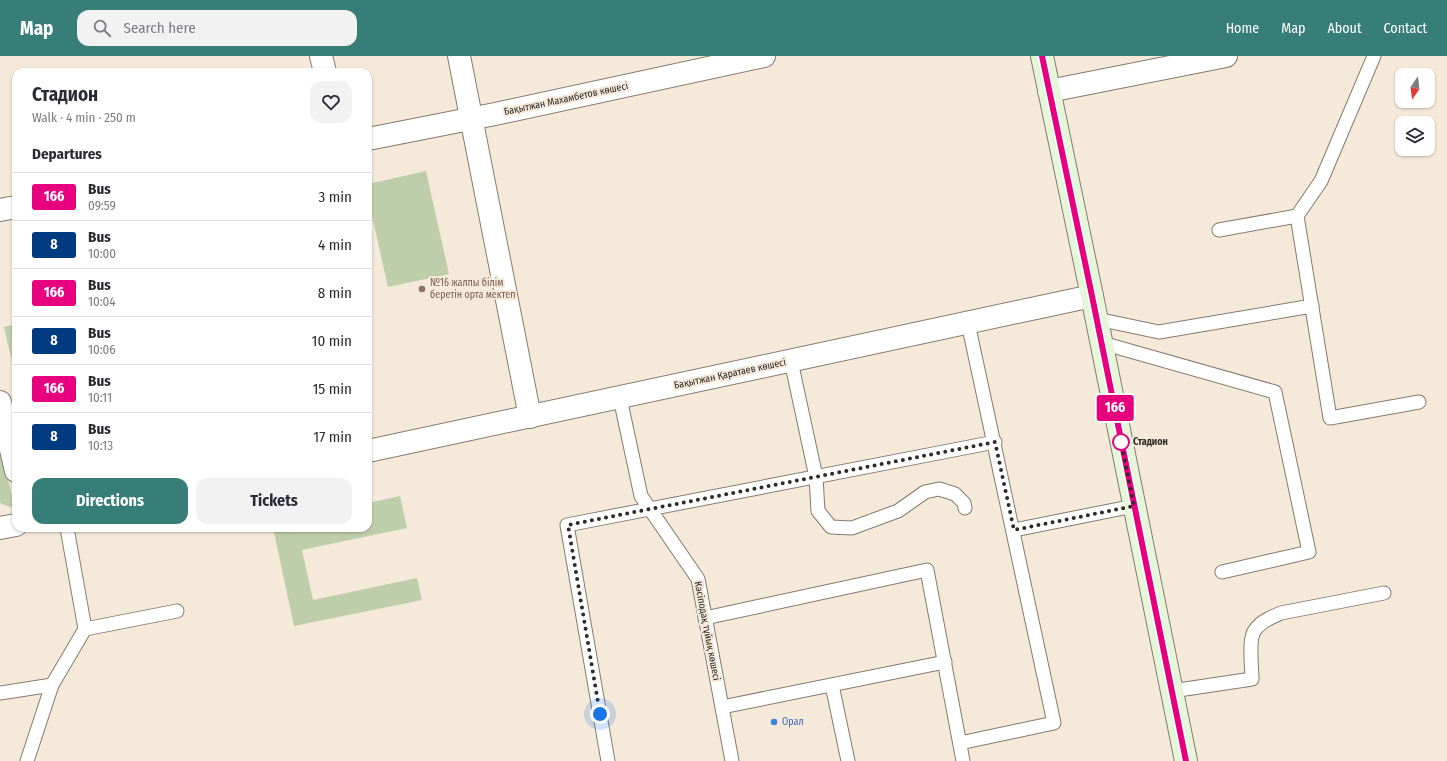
<!DOCTYPE html>
<html lang="en">
<head>
<meta charset="utf-8">
<style>
	:root { --surface:#fff; --page:#f2f2f3; --text:#2b2b33; --muted:#7c7c81; --line:#e1e1e2; --accent:#377e79 }
	body { margin:0; font-family:"Fira Sans Condensed",sans-serif; background:var(--page); color:var(--text); height:100vh; display:flex; flex-direction:column; font-size:15px; white-space:nowrap }
	* { box-sizing:border-box; margin:0 }
	p { font-size:13px; color:var(--muted) }
	.icon { flex:none; width:22px; height:22px; fill:none; stroke:currentColor; stroke-width:2; stroke-linecap:round; stroke-linejoin:round }
	.map { position:relative; flex:1; overflow:hidden }
	.drawer { position:absolute; left:12px; top:12px; width:360px; height:464px; display:flex; flex-direction:column; background:var(--surface); border-radius:12px; box-shadow:0 1px 3px #0004 }
	.drawer>* { flex:none }
	.badge { padding:0 8px; border-radius:3px; font-size:14px; line-height:26px }
	.needle { width:26px; rotate:194deg }
	.tools { position:absolute; left:1395px; top:12px; display:grid; gap:8px }
	.tools a { display:grid; place-items:center; width:40px; height:40px; border-radius:8px; background:var(--surface); box-shadow:0 1px 3px #0004; font-size:20px }
	.you { position:absolute; width:20px; height:20px; margin:-10px; border:3px solid #fff; border-radius:50%; background:#1a73e8; box-shadow:0 0 0 6px #1a73e833 }
	.map>.badge { position:absolute; translate:-50% -50%; box-shadow:0 0 0 2px #fff }
	h2 { padding:0 20px; font-size:15px; line-height:36px }
	.round { display:grid; place-items:center; flex:none; width:42px; height:42px; border-radius:12px; background:var(--page) }
	.headline { display:flex; align-items:center; justify-content:space-between; height:68px; padding:0 20px }
	h1 { font-size:19px; font-weight:700; line-height:30px }
	.button { display:flex; gap:8px; margin-top:auto; padding:8px 20px }
	.button a { flex:1; height:46px; border-radius:12px; background:var(--accent); color:#fff; font-size:16px; font-weight:700; line-height:46px; text-align:center }
	.button a+a { background:var(--page); color:var(--text) }
	ul { padding:0; list-style:none }
	li { display:flex; align-items:center; gap:12px; height:48px; padding:0 20px; border-top:1px solid var(--line) }
	li div { flex:1 }
	li b { display:block; font-size:15px }
	li em { font-style:normal }
	li .badge { min-width:44px; font-weight:700; text-align:center }
	header { display:flex; align-items:center; gap:24px; box-sizing:border-box; height:56px; padding:0 20px; background:var(--accent); color:#fff }
	header strong { font-size:19px }
	nav { display:flex; gap:22px; margin-inline-start:auto; font-size:14px }
	.search { width:280px; height:36px; background:var(--page); display:flex; align-items:center; gap:10px; box-sizing:border-box; padding:0 14px; border-radius:12px; color:var(--muted); font-size:15px }
	.map>svg:first-child { display:block }
	.green { fill:#bfceaa }
	.lines { fill:none; stroke-linecap:round; stroke-linejoin:round }
	.service-casing { stroke:#867b6d; stroke-width:15 }
	.minor-casing { stroke:#867b6d; stroke-width:24 }
	.tertiary-casing { stroke:#867b6d; stroke-width:24 }
	.secondary-casing { stroke:#867b6d; stroke-width:24 }
	.service { stroke:#fff; stroke-width:13 }
	.minor { stroke:#fff; stroke-width:22 }
	.tertiary { stroke:#fff; stroke-width:22 }
	.secondary { stroke:#e6f6da; stroke-width:22 }
	.line-casing { stroke:#fff; stroke-width:9 }
	.line { stroke:#e6007e; stroke-width:6 }
	.walk { stroke:#2f2b25; stroke-width:4; stroke-dasharray:0 7.2 }
	.education-dot { fill:#8d6e63; stroke:#f5e9da; stroke-width:1.5 }
	.stop-dot { fill:#fff; stroke:#e6007e; stroke-width:2 }
	.shop-dot { fill:#3f7fe0; stroke:#f5e9da; stroke-width:1.5 }
	.labels { text-anchor:middle; dominant-baseline:central; stroke-width:4; stroke-linejoin:round; paint-order:stroke }
	.street-label { font-size:10px; fill:#2f2b25; stroke:#f5e9da }
	.education-label { font-size:10px; fill:#785e54; stroke:#f5e9da; text-anchor:start }
	.stop-label { font-size:10px; font-weight:bold; fill:#2f2b25; stroke:#f5e9da; text-anchor:start }
	.shop-label { font-size:10px; fill:#366cbe; stroke:#f5e9da; text-anchor:start }
</style>
</head>
<body>
<header>
<strong>Map</strong>
<div class="search"><svg class="icon" aria-label="search" viewBox="0 0 24 24"><circle cx="10" cy="10" r="6"/><path d="M15 15l6 6"/></svg>Search here</div>
<nav><a>Home</a><a>Map</a><a>About</a><a>Contact</a></nav>
</header>
<div class="map">
<svg width="1447" height="705" viewBox="0 0 1447 705">
	<rect width="100%" height="100%" fill="#f5e9da"/>
	<g class="green">
		<path d="M426 115 449 218 388 231 368 142V128Z"/>
		<path d="M16 268V324L4 271Z"/>
		<path d="M0 390 15 453 0 447Z"/>
		<path d="M400 440 407 472 302 494 313 544 417 522 422 544 294 570 273 472H368V447Z"/>
	</g>
	<g class="lines">
		<g class="service-casing">
			<g id="service">
				<path d="M1374 0 1321 125 1297 160 1330 362 1419 346"/>
				<path d="M1219 174 1297 160"/>
				<path d="M1097 263 1159 276 1312 250"/>
				<path d="M1102 287 1275 336 1309 496 1222 516"/>
				<path d="M791 305 816 421 818 455 831 471 852 472 898 455 925 436 939 433 955 438 964 447 965 452"/>
				<path d="M620 342 641 440 698 523 732 705"/>
				<path d="M1014 474 1134 450"/>
				<path d="M705 562 927 514 963 705"/>
				<path d="M85 573 177 555"/>
				<path d="M832 629 848 705"/>
				<path d="M1172 635 1252 623C1252 612 1248 582 1255 574 1261 565 1272 561 1281 557L1384 537"/>
				<path d="M0 637 52 629"/>
				<path d="M722 651 945 606"/>
				<path d="M960 687 1054 667 968 267"/>
				<path d="M27 705 52 629 85 573 67 472"/>
				<path d="M608 705 567 469 995 386"/>
			</g>
		</g>
		<g class="minor-casing">
			<g id="minor">
				<path d="M321 0 325 16"/>
				<path d="M459 0 530 361"/>
				<path d="M1049 35 1226 0"/>
				<path d="M368 83 495 58 764 0"/>
				<path d="M0 154 16 151"/>
				<path d="M368 395 1092 240"/>
			</g>
		</g>
		<g class="tertiary-casing">
			<g id="tertiary">
				<path d="M0 346 16 415"/>
				<path d="M0 472 16 469"/>
			</g>
		</g>
		<g class="secondary-casing">
			<path id="secondary" d="M1042 0 1092 240 1186 705"/>
		</g>
		<use href="#service" class="service"/>
		<use href="#minor" class="minor"/>
		<use href="#tertiary" class="tertiary"/>
		<use href="#secondary" class="secondary"/>
	</g>
	<g class="lines">
		<g class="line-casing">
			<path id="line" d="M1042 0 1092 240 1186 705"/>
		</g>
		<use href="#line" class="line"/>
		<path class="walk" d="M600 658 568 469 995 386 1014 474 1134 450 1121 386"/>
	</g>
	<circle class="education-dot" cx="422" cy="233" r="4"/>
	<circle class="stop-dot" cx="1121" cy="386" r="8"/>
	<circle class="shop-dot" cx="774" cy="666" r="4"/>
	<g class="labels">
		<g class="street-label">
			<text transform="translate(566 43) rotate(-12)">Бақытжан Махамбетов көшесі</text>
			<text transform="translate(730 318) rotate(-12)">Бақытжан Қаратаев көшесі</text>
			<text transform="translate(707 575) rotate(79)">Кәсіподақ тұйық көшесі</text>
		</g>
		<g class="education-label">
			<text x="430" y="227">№16 жалпы білім<tspan x="430" dy="12">беретін орта мектеп</tspan></text>
		</g>
		<g class="stop-label">
			<text x="1133" y="386">Стадион</text>
		</g>
		<g class="shop-label">
			<text x="782" y="666">Орал</text>
		</g>
	</g>
</svg>
<div class="tools">
<a><svg class="needle" viewBox="-14 -14 28 28"><path d="M0-13l5 13h-10z" fill="#e53935"/><path d="M0 13l5-13h-10z" fill="#7c7c81"/></svg></a>
<a><svg class="icon" aria-label="layers" viewBox="0 0 24 24"><path d="M12 4l9 5-9 5-9-5zM3 14l9 5 9-5"/></svg></a>
</div>
<div class="you" style="left:600px;top:658px"></div>
<b class="badge" style="left:1115px;top:352px;background:#e6007e;color:#fff">166</b>
<section class="drawer">
<div class="headline"><div><h1>Стадион</h1><p>Walk · 4 min · 250 m</p></div><a class="round"><svg class="icon" aria-label="heart" viewBox="0 0 24 24"><path d="M12 20l-8-8c-3-5 5-10 8-4 3-6 11-1 8 4z"/></svg></a></div>
<h2>Departures</h2>
<ul>
<li><span class="badge" style="background:#e6007e;color:#fff">166</span><div><b>Bus</b><p>09:59</p></div><em>3 min</em></li>
<li><span class="badge" style="background:#003b80;color:#fff">8</span><div><b>Bus</b><p>10:00</p></div><em>4 min</em></li>
<li><span class="badge" style="background:#e6007e;color:#fff">166</span><div><b>Bus</b><p>10:04</p></div><em>8 min</em></li>
<li><span class="badge" style="background:#003b80;color:#fff">8</span><div><b>Bus</b><p>10:06</p></div><em>10 min</em></li>
<li><span class="badge" style="background:#e6007e;color:#fff">166</span><div><b>Bus</b><p>10:11</p></div><em>15 min</em></li>
<li><span class="badge" style="background:#003b80;color:#fff">8</span><div><b>Bus</b><p>10:13</p></div><em>17 min</em></li>
</ul>
<div class="button"><a>Directions</a><a>Tickets</a></div>
</section>
</div>
</body>
</html>
